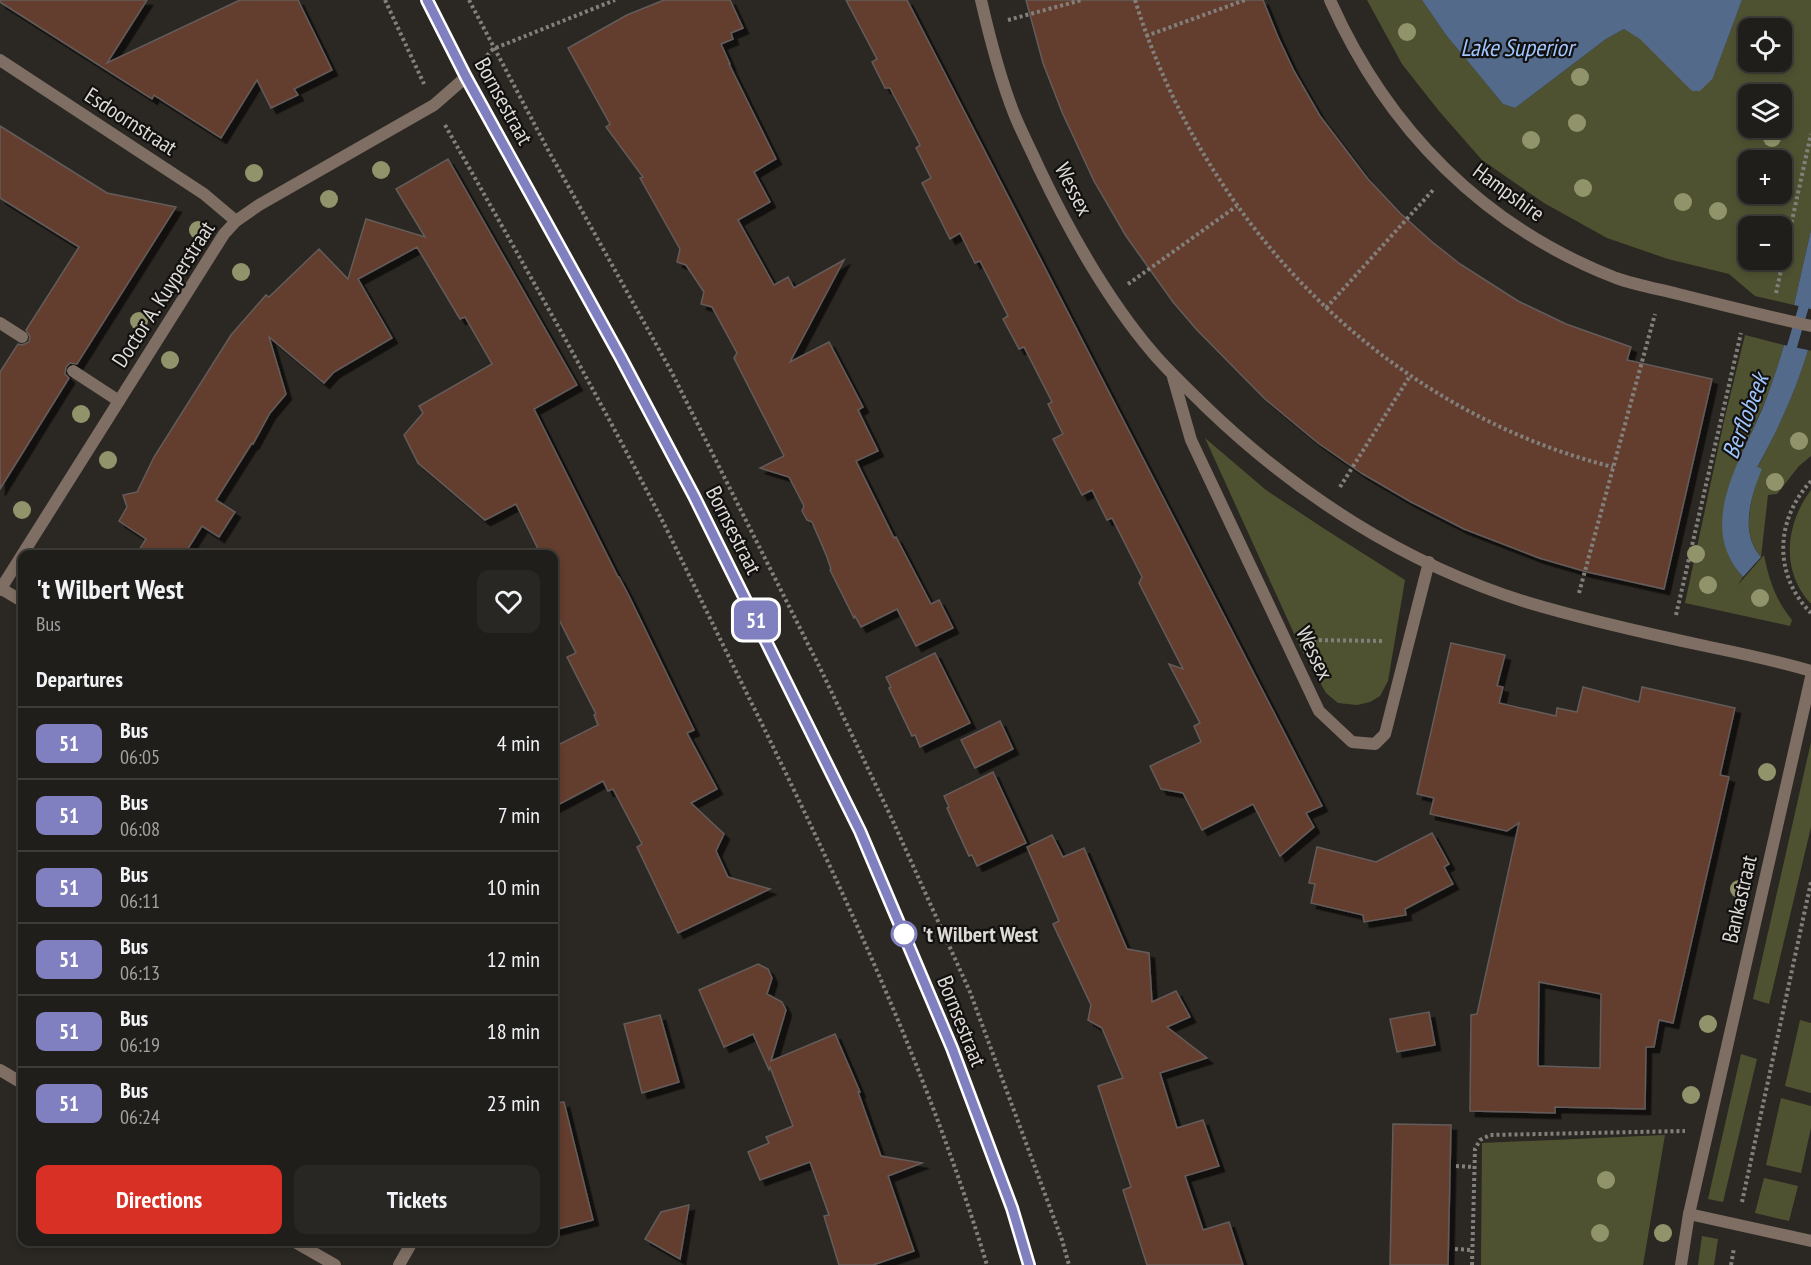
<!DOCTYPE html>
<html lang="en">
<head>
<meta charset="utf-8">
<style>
	:root { --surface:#201e1a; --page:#282723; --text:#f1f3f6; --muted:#a2a2a2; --line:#3d3c39; --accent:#d93025 }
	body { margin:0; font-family:"PT Sans Narrow",sans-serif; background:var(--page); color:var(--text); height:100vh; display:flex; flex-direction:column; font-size:22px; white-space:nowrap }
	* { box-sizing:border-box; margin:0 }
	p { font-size:20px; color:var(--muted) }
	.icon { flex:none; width:33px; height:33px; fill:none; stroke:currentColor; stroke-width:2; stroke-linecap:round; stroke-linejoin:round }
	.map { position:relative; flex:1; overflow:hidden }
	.sheet { position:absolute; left:18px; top:550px; width:540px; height:696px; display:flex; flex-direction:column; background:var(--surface); border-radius:12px; box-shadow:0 3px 9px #0003,0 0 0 2px var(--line) }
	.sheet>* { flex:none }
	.badge { padding:0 12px; border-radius:9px; font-size:21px; line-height:39px }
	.controls { position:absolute; left:1738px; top:18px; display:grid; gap:12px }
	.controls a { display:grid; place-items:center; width:54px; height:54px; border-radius:12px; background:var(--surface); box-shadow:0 3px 9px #0003,0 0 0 2px var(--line); font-size:30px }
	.map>.badge { position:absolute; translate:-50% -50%; box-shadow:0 0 0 3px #fff }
	h2 { padding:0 18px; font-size:22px; line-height:54px }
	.round { display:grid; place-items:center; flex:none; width:63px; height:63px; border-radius:12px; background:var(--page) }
	.headline { display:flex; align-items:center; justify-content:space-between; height:102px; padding:0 18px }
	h1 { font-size:28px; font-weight:700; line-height:45px }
	.action { display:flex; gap:12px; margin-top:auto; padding:12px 18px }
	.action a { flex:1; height:69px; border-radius:12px; background:var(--accent); color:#fff; font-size:24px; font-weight:700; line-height:69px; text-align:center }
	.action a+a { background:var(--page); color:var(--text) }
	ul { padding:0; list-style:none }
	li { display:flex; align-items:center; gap:18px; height:72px; padding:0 18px; border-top:2px solid var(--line) }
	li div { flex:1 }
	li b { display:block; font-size:22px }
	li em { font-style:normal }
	li .badge { min-width:66px; font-weight:700; text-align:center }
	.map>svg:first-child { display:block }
	.green { fill:#4f5231; fill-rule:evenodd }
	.water { fill:#536a8b }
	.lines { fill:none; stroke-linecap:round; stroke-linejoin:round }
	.stream { stroke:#536a8b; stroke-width:10 }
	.building { fill:#643d2f; stroke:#635c5a; stroke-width:1.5; fill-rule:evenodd; filter:url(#shadow) }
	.path { stroke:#83807c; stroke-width:4; stroke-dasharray:3 3; stroke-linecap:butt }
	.service { stroke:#7e6e63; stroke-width:12 }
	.minor { stroke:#7e6e63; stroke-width:12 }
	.secondary { stroke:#b09683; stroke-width:12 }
	.tree { fill:#91946b }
	.line-casing { stroke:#fff; stroke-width:14 }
	.line { stroke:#8080c0; stroke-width:9 }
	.stop-dot { fill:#fff; stroke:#8080c0; stroke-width:3 }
	.labels { text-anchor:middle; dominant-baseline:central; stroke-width:4.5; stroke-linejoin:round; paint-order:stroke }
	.street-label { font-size:22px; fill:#dddad7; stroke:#12110f }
	.stop-label { font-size:22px; font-weight:bold; fill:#dddad7; stroke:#12110f; text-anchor:start }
	.water-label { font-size:24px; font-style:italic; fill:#a0c6ff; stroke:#12110f }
</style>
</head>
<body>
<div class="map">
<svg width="1811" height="1265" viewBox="0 0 1811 1265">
	<defs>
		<filter id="shadow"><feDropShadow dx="5.5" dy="5.5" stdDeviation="0" flood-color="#0009"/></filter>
	</defs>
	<rect width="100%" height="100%" fill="#2b2823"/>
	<g class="green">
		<path d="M1367 0H1422L1446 35 1503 104 1515 108 1606 39 1624 29 1713 78 1742 0H1811V230L1794 305 1755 296 1729 274 1668 259 1607 238 1544 203 1482 160 1439 111 1402 64ZM1749 28H1782V62H1749ZM1749 94H1782V128H1749ZM1749 160H1782V194H1749ZM1749 226H1782V260H1749Z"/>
		<path d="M1745 335 1784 345C1778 366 1772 386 1763 406 1742 457 1697 528 1743 577L1737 586 1764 555C1769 580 1776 601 1792 620L1790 626 1685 603 1724 421Z"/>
		<path d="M1808 350 1811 351V456L1799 466 1777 494 1768 495 1761 557C1739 533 1752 496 1761 469L1756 466 1759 465C1778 428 1796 391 1808 350Z"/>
		<path d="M1205 438 1266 490 1323 528 1405 580 1388 681 1380 696 1370 702 1357 705 1338 703 1326 693 1301 649Z"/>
		<path d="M1811 490V603H1810C1780 570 1786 523 1811 490Z"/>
		<path d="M1811 742V827L1769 1004 1753 999Z"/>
		<path d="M1800 1020 1811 1023V1093L1785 1086Z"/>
		<path d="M1741 1054 1757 1059 1723 1202 1708 1199Z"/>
		<path d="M1781 1098 1811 1106V1128L1801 1173 1766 1165Z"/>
		<path d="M1665 1135 1643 1265H1481L1482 1143Z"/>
		<path d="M1764 1178 1798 1186 1789 1221 1755 1213Z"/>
		<path d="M1702 1236 1718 1239 1714 1265H1698Z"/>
	</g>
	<g class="water">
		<path d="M1422 0H1742L1713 78 1700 91H1692L1640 39 1624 29 1606 39 1515 108 1503 104 1446 35Z"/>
		<path d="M1811 230V309L1794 305Z"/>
		<path d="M1784 345 1808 350C1796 391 1778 429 1758 466H1756L1762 469C1751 496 1739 533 1761 557L1743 577C1695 526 1742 458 1763 407 1771 387 1778 366 1784 345Z"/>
	</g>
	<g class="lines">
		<path class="stream" d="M1788 360 1811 282"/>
	</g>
	<g class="building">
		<path d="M0 0H147L107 63 240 0H298L332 70 294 89 298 95 271 108 257 80 221 138 154 95 152 99 0 2Z"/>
		<path d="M664 0H730L743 28 731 33 733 39 721 44 730 64H729L776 159 754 172 770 202 738 220 774 285 788 277 794 288 844 260 790 362 829 342 863 407 858 410 878 451 856 461 894 538 896 537 931 604 939 600 953 628 916 646 897 609 861 627 855 616 854 618 830 570 831 569 827 557 812 522 807 520 802 511 804 506 789 477 760 468 784 456 734 358 737 353 712 307 701 304 704 292 686 265 677 262 680 249 640 178 643 177 606 127 610 124 568 48 627 15Z"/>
		<path d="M846 0H907L1322 806 1306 813 1314 827 1280 856 1253 804 1202 830 1183 793 1161 789 1150 766 1201 742 1194 726 1200 723 1169 664 1183 669 1139 583 1142 577 1112 518 1107 520 1092 490 1082 495 1053 439 1063 434 1048 404 1052 402 1024 347 1019 349 1003 319 1008 316 980 261 975 263 960 233 950 239 922 183 931 178 916 148 920 145 890 88H885L872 62 877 59Z"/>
		<path d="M1026 0H1263L1278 37 1294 71 1320 116 1368 179 1400 213 1431 241 1460 264 1518 301 1566 324 1631 347 1627 360 1712 379 1664 589 1587 572 1539 558 1464 529 1411 502 1363 474 1318 443 1265 399 1197 330 1173 302 1126 236 1094 181 1062 112 1043 63Z"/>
		<path d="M0 126 107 193 176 207 77 364 70 363 66 367 65 374 69 378 0 489V372L18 344 22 345 29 342 30 337 26 330 79 247 0 198Z"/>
		<path d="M448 159 577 385 534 409 618 577H619L629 596 694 730 687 733 717 789 691 803 724 834 716 851 728 877 770 889 678 933 637 847 642 844 613 789 608 791 603 781 554 807V747L598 725 594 715 596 714 567 657 576 653 554 610V555H541L516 504 485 520 418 463 404 435 423 413 419 406 492 364 465 317 460 319 417 247 358 279 392 338 334 372 324 383 269 337 286 394 270 413 253 444 252 443 216 500 235 512 219 537 202 526 184 555H136L146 539 119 521 127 507 123 495 137 492 154 457 231 335 266 295 269 297 319 249 348 279 366 219 425 237 396 189Z"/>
		<path d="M1451 643 1505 655 1497 686 1503 687 1499 703 1556 716 1557 708 1577 712 1583 687 1639 702 1642 687 1735 708 1720 775 1729 777 1673 1023 1659 1020 1654 1047H1646L1645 1109 1555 1107V1113L1470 1111 1471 1015 1477 1014 1519 823 1507 831 1430 814 1434 798 1417 794ZM1539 982 1601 994 1600 1068 1538 1066Z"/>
		<path d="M935 653 970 723 920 747 915 735 912 736 889 688 891 687 886 677Z"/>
		<path d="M1000 721 1013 749 975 768 961 740Z"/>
		<path d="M993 772 1026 843 977 866 972 855 969 856 947 808 949 807 944 796Z"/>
		<path d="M1432 833 1449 864 1444 867 1453 884 1405 909 1406 915 1364 922 1363 915 1311 903 1315 884 1309 883 1317 847 1376 862Z"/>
		<path d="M1052 835 1063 857 1084 848 1127 949 1149 953 1152 1002 1176 991 1190 1017 1167 1027 1207 1058 1160 1073 1177 1128 1203 1120 1219 1166 1185 1176 1203 1230 1229 1222 1243 1265H1147L1123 1190 1131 1187 1098 1086 1123 1078 1102 1028 1088 1020 1091 1005 1053 924 1059 921 1027 847Z"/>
		<path d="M758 964 768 969 772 978 767 994 782 1002 786 1010 771 1061 835 1034 860 1092H858L881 1156 922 1163 888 1176 914 1251 873 1265H839L824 1216 829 1215 810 1162 760 1180 748 1152 769 1143 766 1137 793 1126 770 1067 769 1070 753 1034 724 1047 699 990Z"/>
		<path d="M1429 1012 1435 1045 1397 1052 1390 1019Z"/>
		<path d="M660 1015 679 1082 642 1093 624 1024Z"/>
		<path d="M564 1102 593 1220 554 1230V1103Z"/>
		<path d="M1393 1124 1451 1125 1448 1265H1390Z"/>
		<path d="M689 1205 680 1259 645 1239 661 1212Z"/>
	</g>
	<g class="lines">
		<g class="path">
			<path d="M385 0 424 84"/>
			<path d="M469 0 547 148 671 371 822 672 891 817 970 992 1062 1240 1069 1265"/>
			<path d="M1135 0C1204 223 1384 410 1613 467"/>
			<path d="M1008 20 1082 0"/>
			<path d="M1146 36 1245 0"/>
			<path d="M483 60 493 49 615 0"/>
			<path d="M445 125C520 258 596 391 665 526 697 591 728 656 760 720 847 898 929 1075 987 1265"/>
			<path d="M1128 284 1237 206"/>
			<path d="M1776 293 1811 134"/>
			<path d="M1326 308 1434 189"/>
			<path d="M1811 481C1775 520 1773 575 1811 613"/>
			<path d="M1340 487 1410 376"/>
			<path d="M1579 593 1655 314"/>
			<path d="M1676 615 1741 333"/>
			<path d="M1313 640 1383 641"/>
			<path d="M1456 1166 1474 1167"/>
			<path d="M1742 1202 1811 882"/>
			<path d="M1455 1249 1472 1250"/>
			<path d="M1472 1265 1475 1149 1480 1140 1490 1135 1685 1131"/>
			<path d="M1731 1265 1734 1248"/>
		</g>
		<g class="service">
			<path d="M0 323 22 337"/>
			<path d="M73 371 119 401"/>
			<path d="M1689 1214 1811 1241"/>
		</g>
		<g class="minor">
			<path d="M981 0C990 39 1000 79 1015 116 1022 133 1031 150 1039 168 1070 233 1106 298 1153 353 1169 372 1188 389 1205 406 1296 494 1405 564 1526 602 1586 620 1649 634 1710 647 1744 654 1778 661 1811 671"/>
			<path d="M1330 0C1387 129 1484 227 1616 278 1636 285 1658 289 1678 294 1722 305 1766 316 1811 326"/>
			<path d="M0 60 204 194 236 221"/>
			<path d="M1173 377 1191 440 1319 711 1352 742 1375 744 1385 734 1429 562"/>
			<path d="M0 588 22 601"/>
			<path d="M0 590 224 234 236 221 259 205 434 105 466 77"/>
			<path d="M0 1070 22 1083"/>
			<path d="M295 1242 335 1265"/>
			<path d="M399 1265 412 1242"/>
			<path d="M1681 1265 1689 1214 1811 677"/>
		</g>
		<path class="secondary" d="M427 0 466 77 621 358 694 496 860 831 952 1048 1012 1208 1029 1265"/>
	</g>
	<g class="tree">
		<circle cx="1407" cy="32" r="9"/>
		<circle cx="1580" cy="77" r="9"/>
		<circle cx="1577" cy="123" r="9"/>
		<circle cx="1772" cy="138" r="9"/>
		<circle cx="1531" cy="140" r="9"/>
		<circle cx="381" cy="170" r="9"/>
		<circle cx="254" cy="173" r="9"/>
		<circle cx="1583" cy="188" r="9"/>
		<circle cx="329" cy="199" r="9"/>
		<circle cx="1683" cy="202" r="9"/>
		<circle cx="1718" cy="211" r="9"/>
		<circle cx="198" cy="230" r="9"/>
		<circle cx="241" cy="272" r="9"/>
		<circle cx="139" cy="321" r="9"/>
		<circle cx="170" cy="360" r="9"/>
		<circle cx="81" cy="414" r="9"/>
		<circle cx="1799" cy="441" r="9"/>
		<circle cx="108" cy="460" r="9"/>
		<circle cx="1775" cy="482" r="9"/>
		<circle cx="22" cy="510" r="9"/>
		<circle cx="1696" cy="554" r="9"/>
		<circle cx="1708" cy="585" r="9"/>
		<circle cx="1760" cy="598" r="9"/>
		<circle cx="1767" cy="772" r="9"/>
		<circle cx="1739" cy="889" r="9"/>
		<circle cx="1708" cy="1024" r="9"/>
		<circle cx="1691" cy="1095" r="9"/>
		<circle cx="1606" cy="1180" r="9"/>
		<circle cx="1600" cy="1233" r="9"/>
		<circle cx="1663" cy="1233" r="9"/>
	</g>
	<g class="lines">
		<g class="line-casing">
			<path id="line" d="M427 0 466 77 621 358 694 496 860 831 952 1048 1012 1208 1029 1265"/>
		</g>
		<use href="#line" class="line"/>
	</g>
	<circle class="stop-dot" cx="904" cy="934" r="12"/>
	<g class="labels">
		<g class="street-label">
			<text transform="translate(504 101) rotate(61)">Bornsestraat</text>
			<text transform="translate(131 121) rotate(33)">Esdoornstraat</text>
			<text transform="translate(1074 189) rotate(63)">Wessex</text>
			<text transform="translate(1509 192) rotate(36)">Hampshire</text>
			<text transform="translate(163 294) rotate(-57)">Doctor A. Kuyperstraat</text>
			<text transform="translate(734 530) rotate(63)">Bornsestraat</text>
			<text transform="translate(1315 653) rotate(64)">Wessex</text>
			<text transform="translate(1739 899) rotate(-77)">Bankastraat</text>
			<text transform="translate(962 1021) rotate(68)">Bornsestraat</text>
		</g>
		<g class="stop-label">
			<text x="922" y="934">'t Wilbert West</text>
		</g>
		<g class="water-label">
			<text x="1517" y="47">Lake Superior</text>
			<text transform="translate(1745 416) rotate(-69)">Berflobeek</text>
		</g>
	</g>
</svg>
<div class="controls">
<a><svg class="icon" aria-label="locate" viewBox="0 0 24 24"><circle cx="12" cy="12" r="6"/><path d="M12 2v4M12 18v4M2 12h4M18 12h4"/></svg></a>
<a><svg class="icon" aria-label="layers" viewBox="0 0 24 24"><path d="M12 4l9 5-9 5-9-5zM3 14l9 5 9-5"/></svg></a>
<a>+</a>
<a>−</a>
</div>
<b class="badge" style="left:756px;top:620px;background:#8080c0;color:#fff">51</b>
<section class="sheet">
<div class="headline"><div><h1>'t Wilbert West</h1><p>Bus</p></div><a class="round"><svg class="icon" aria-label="heart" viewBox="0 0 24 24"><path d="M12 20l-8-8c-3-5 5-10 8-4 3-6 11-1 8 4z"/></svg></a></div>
<h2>Departures</h2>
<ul>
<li><span class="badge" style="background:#8080c0;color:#fff">51</span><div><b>Bus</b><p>06:05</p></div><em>4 min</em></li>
<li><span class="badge" style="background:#8080c0;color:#fff">51</span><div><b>Bus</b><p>06:08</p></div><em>7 min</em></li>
<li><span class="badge" style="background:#8080c0;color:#fff">51</span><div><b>Bus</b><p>06:11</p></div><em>10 min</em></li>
<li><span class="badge" style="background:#8080c0;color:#fff">51</span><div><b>Bus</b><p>06:13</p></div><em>12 min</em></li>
<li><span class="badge" style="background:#8080c0;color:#fff">51</span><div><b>Bus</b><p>06:19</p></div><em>18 min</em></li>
<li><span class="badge" style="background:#8080c0;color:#fff">51</span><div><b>Bus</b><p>06:24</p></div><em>23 min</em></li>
</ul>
<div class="action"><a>Directions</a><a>Tickets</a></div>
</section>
</div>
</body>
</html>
